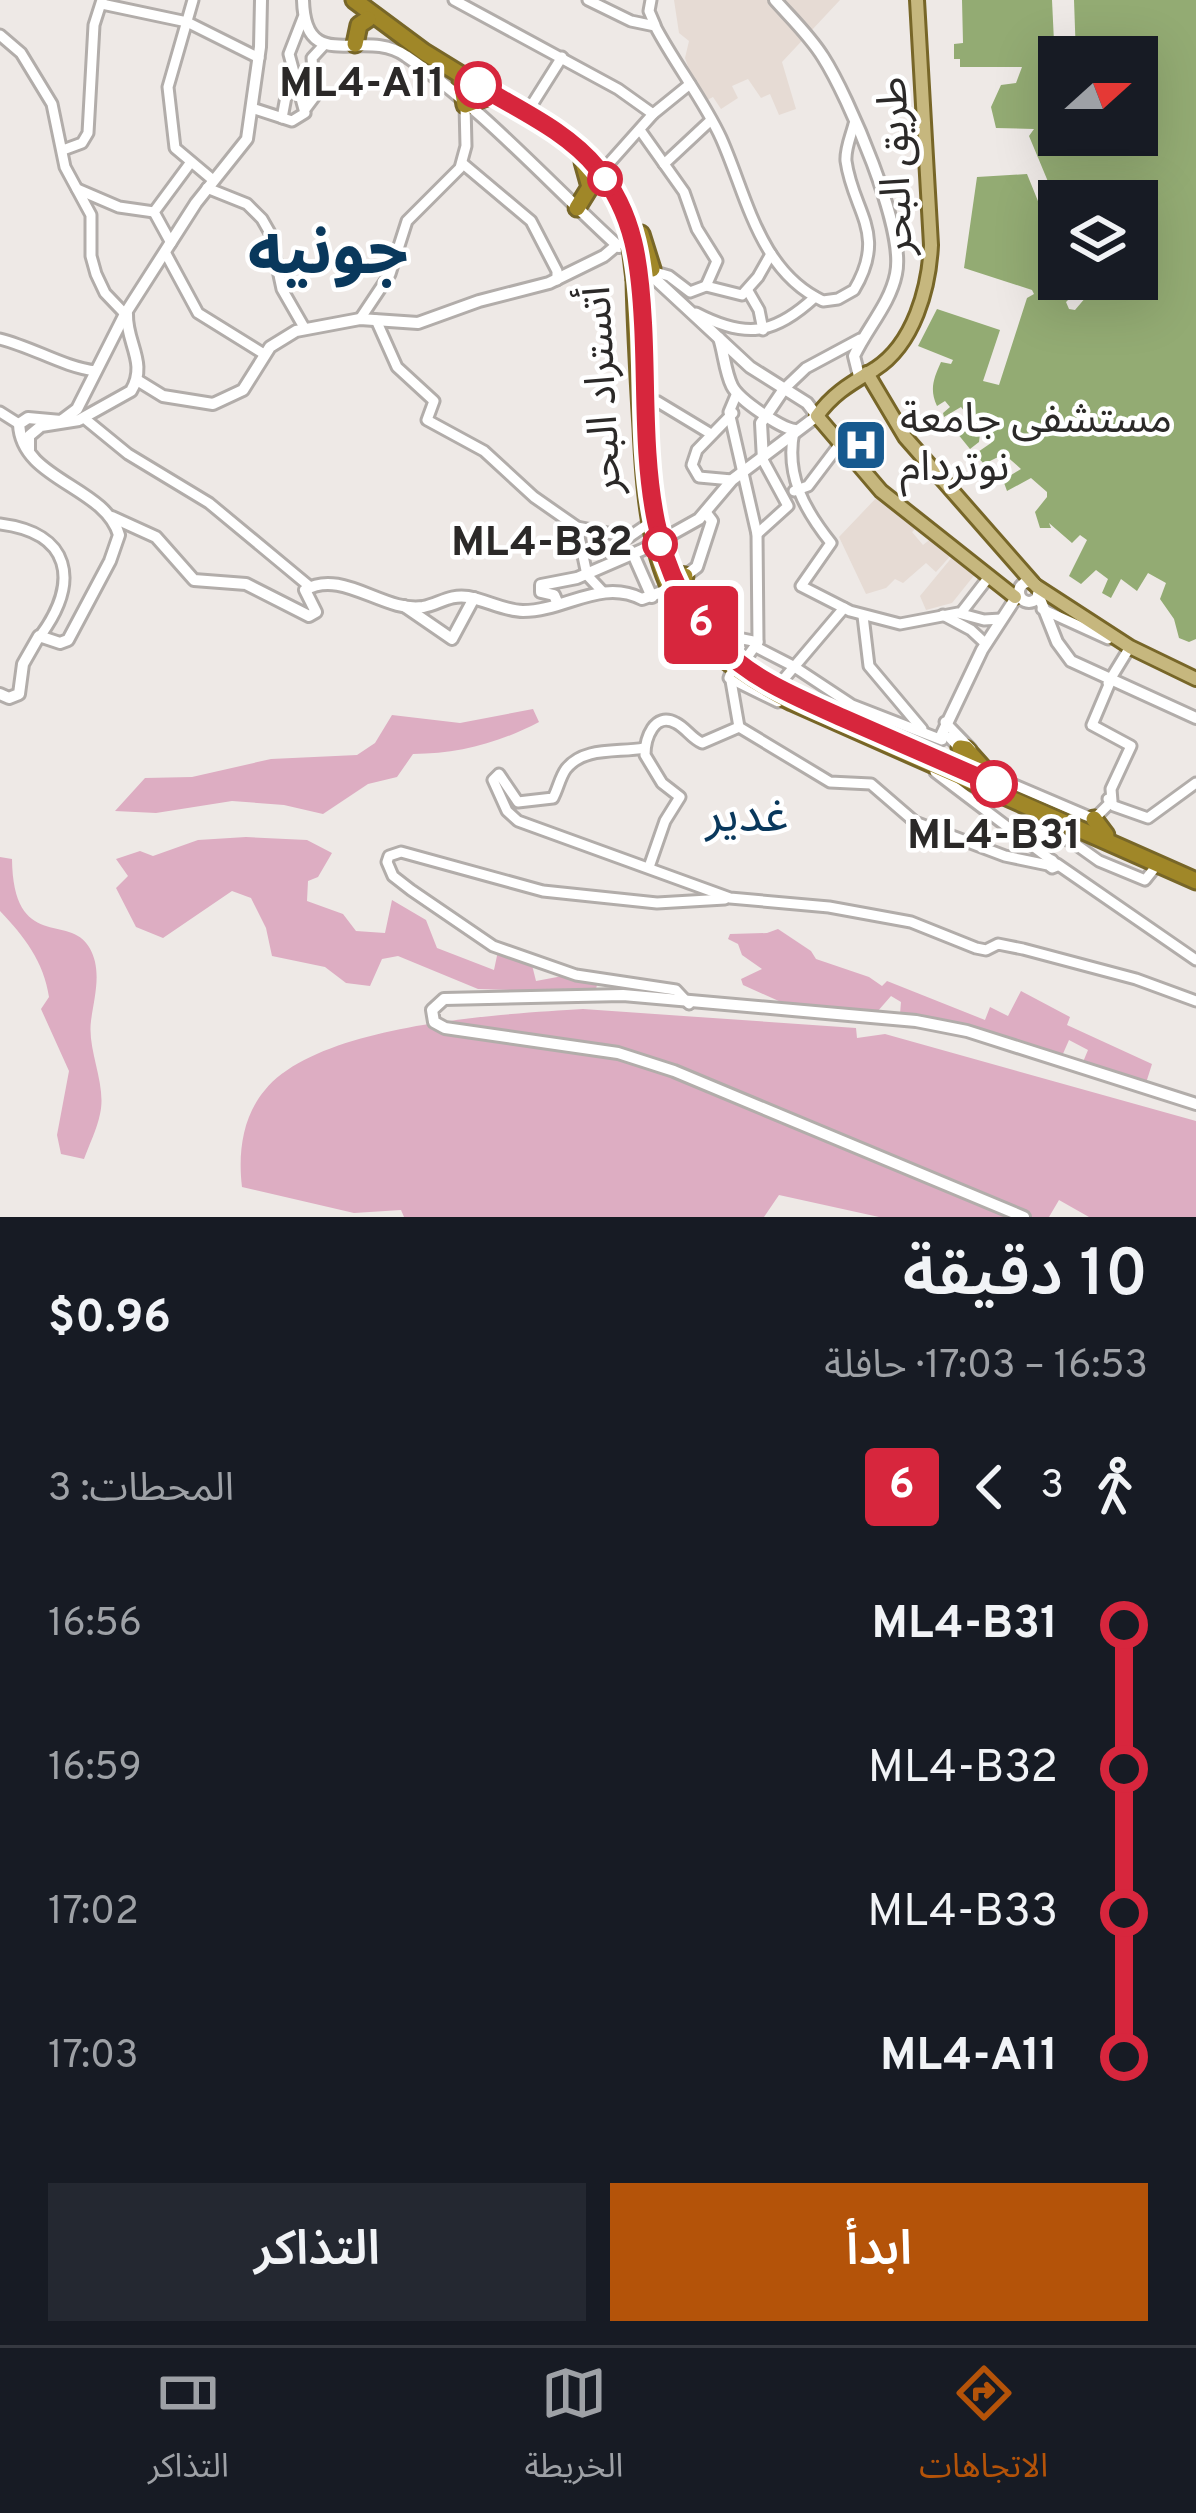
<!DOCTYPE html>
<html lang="ar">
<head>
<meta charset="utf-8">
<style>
	:root { --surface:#171b24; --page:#242831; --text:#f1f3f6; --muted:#9ea1a6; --line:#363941; --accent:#b45309 }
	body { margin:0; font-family:Overpass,"Noto Sans Arabic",sans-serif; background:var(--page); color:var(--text); direction:rtl; height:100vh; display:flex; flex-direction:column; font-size:45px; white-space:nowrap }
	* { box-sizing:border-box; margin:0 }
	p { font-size:39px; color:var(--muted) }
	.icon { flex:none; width:66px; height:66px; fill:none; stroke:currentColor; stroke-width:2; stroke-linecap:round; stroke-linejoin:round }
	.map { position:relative; height:1217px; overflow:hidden; direction:ltr }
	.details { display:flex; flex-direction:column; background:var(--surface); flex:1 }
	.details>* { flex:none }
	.badge { padding:0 24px; border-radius:9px; font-size:42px; line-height:78px }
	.needle { width:78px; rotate:69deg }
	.controls { position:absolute; left:1038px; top:36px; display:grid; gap:24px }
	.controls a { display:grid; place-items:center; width:120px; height:120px; border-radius:0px; background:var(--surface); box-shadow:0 12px 48px #0002; font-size:60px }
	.map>.badge { position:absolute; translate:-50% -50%; box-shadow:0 0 0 6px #fff }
	.legs { display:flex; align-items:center; gap:18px; height:132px; padding:0 48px; font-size:39px }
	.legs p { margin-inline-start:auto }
	.summary { display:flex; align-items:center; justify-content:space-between; height:204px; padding:0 48px }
	h1 { font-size:66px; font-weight:600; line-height:90px }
	.primary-button { display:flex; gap:24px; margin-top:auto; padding:24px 48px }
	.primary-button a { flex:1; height:138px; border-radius:0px; background:var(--accent); color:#fff; font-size:48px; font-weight:600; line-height:138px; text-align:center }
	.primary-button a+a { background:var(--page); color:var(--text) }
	ul { padding:0 48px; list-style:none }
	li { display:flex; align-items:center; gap:42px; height:144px; font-size:45px }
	li i { display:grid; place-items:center; width:18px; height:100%; margin:0 15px; background:currentColor }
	li i::after { content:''; width:30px; height:30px; margin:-15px; border:9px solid; border-radius:50%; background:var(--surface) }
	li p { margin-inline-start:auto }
	li:first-child i { background:linear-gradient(#0000 50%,currentColor 0) }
	li:last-child i { background:linear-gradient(currentColor 50%,#0000 0) }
	.tab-bar { display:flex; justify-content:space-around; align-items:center; height:168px; border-top:3px solid var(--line); background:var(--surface); font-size:33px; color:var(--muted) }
	.tab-bar a { display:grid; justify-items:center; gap:6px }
	.tab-bar .on { color:var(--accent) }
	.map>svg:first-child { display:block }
	.built { fill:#e6dbd4 }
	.green { fill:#ddadc2 }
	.water { fill:#93ab73 }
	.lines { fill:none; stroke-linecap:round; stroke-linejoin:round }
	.tertiary-casing { stroke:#b2adaa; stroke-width:15 }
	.secondary-casing { stroke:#b2adaa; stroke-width:16 }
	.primary-casing { stroke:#776628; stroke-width:18 }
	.motorway-casing { stroke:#776628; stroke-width:21 }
	.tertiary { stroke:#fff; stroke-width:9 }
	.secondary { stroke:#fff; stroke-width:10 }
	.primary { stroke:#c6b77e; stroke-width:12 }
	.motorway { stroke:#a08728; stroke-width:15 }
	.tertiary-bridge-casing { stroke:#b2adaa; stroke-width:15; stroke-linecap:butt }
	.secondary-bridge-casing { stroke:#b2adaa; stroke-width:16; stroke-linecap:butt }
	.motorway-bridge-casing { stroke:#776628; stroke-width:21; stroke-linecap:butt }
	.tertiary-bridge { stroke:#fff; stroke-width:9 }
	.secondary-bridge { stroke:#fff; stroke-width:10 }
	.motorway-bridge { stroke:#a08728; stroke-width:15 }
	.line-1-casing { stroke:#fff; stroke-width:27 }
	.line-1 { stroke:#d7263d; stroke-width:18 }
	.stop-1-dot { fill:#fff; stroke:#d7263d; stroke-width:6 }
	.labels { text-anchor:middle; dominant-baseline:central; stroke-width:9; stroke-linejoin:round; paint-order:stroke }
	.stop-label { font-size:42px; font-weight:bold; fill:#2b2928; stroke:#fff; text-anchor:end }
	.street-label { font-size:42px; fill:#2b2928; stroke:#fff }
	.poi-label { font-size:42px; fill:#2b2928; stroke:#fff; text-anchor:start }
	.quarter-label { font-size:48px; fill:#09385c; stroke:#fff }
	.town-label { font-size:66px; font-weight:bold; fill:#09385c; stroke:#fff }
</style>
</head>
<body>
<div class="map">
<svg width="1196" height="1217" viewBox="0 0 1196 1217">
	<rect width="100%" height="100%" fill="#eee9e6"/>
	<g class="built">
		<path d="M674 0H840L782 62 796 109 779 115 770 94 761 98 748 79 732 86 738 98 721 109 713 97 701 103 685 58 689 41 679 33Z"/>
		<path d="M880 494 915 529 912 532 923 545 933 537 953 553 936 572 926 563 903 583 895 579 886 588 866 594 839 537Z"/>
		<path d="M953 556 976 573 952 603 926 610 920 596Z"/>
	</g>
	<g class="green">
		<path d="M533 709 539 722C499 743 458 754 413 754L397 777 368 784 323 814 284 805 232 801 156 813 115 811 145 778 192 777 271 759 357 755 375 743 392 715 460 723Z"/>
		<path d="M246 837 307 840 332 853 318 877 308 881 307 901 343 914 356 931 385 933 392 900 426 920 437 948 494 970 498 951 531 961 536 981 568 975 597 985 595 993 478 989 398 956 382 959 370 986 346 983 325 967 272 956 266 928 251 898 232 891 163 938 136 927 116 888 128 876 116 859 140 851 153 856 198 840Z"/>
		<path d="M0 857 12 859C13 952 70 913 89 947 103 970 94 997 91 1021 87 1050 107 1085 100 1114 97 1129 89 1145 84 1159L61 1154 57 1135 69 1071 41 1009 49 997C44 962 24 936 0 911Z"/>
		<path d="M778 929 811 951 816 959 869 977 882 986 887 981 985 1020 990 1007 1008 1016 1021 991 1070 1017 1067 1025 1152 1064 1146 1083 1083 1062 1088 1050 1069 1040 1062 1056 943 1020 900 1014 901 1002 891 996 877 1012 781 1002 743 985 741 979 762 969 742 955 738 944 728 939 730 934 767 933Z"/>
		<path d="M583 1009 856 1028 857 1038 885 1034 1196 1121V1217H1089L1059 1200 1049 1217H879L779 1195 764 1217H404L401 1210 354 1213 242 1187C238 1154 242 1117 265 1090 319 1024 501 1014 583 1009Z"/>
	</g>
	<path class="water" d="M962 0H1052L1055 63 1042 65 1052 66 1059 91V135H1137V57H1076L1074 0H1196V639L1189 642 1179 638 1174 619 1160 599 1166 583 1148 573 1137 591 1121 579 1111 598 1102 593 1108 579 1096 570 1081 584 1069 576 1087 540 1080 535 1072 543 1049 523 1051 528H1040L1035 512 1047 497V492L1031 478 1007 491 1003 480 1021 469 1004 454 984 464 975 454 991 443 980 434 979 442 970 449 957 433 972 421 961 407 944 417 943 413 950 407 945 401 937 406C929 389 934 378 941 362L951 364 953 360 918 346 937 309 1000 330 983 381 999 385 1027 298 1034 294 1032 290 964 268 977 177 1027 174 1059 253V279H1070L1076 292 1066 302 1069 309 1075 310 1092 290 1088 279H1137V201H1059V208L1029 136 1034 129 996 128 991 107 1001 85 1016 83 1022 67H960V59H954V44L963 43Z"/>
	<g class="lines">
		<g class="tertiary-casing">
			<g id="tertiary">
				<path d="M193 0 168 87 175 148 213 180"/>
				<path d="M454 0 618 89 653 114 690 84"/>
				<path d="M588 0 631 21 655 26C675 64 704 101 721 138 747 196 759 271 823 301L838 299 854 290C888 233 853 212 846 161 845 149 851 136 854 124"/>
				<path d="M651 0 649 11 655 25"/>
				<path d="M102 4 187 22 259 58"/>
				<path d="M0 35 21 53 52 104 65 167 91 215V256L96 274 105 293 127 316"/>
				<path d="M533 103 562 57"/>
				<path d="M252 108 292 121 305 113 289 54 303 18"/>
				<path d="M306 108 315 96 312 58 324 45"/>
				<path d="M282 118 291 70"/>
				<path d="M640 130 684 192 697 229 717 261 706 286"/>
				<path d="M63 150 82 143 88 133 94 25 102 0"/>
				<path d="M462 163 531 221 557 271V280"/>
				<path d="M664 164 710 121"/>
				<path d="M604 169 653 114"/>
				<path d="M207 188 247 204 262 219 270 233 282 289 305 329"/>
				<path d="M77 189 119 207 154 212"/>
				<path d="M171 243 154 212 191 162"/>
				<path d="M165 252 198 313 264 354"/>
				<path d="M655 272 669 276 690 292 706 286 742 295 758 277 771 254"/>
				<path d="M748 291 759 310 763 330"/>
				<path d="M696 313C746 339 774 335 815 297"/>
				<path d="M360 319 390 274 407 221 460 168 466 146 465 105"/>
				<path d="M376 320 397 367 434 401 427 420 484 451 534 497 577 527 629 537 648 524"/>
				<path d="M0 339C33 347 63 367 96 371"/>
				<path d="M784 389 806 368 860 339"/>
				<path d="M737 393 729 412 757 534 758 642 745 660"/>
				<path d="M647 400 658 402 711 434"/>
				<path d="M0 412 19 424"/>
				<path d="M84 418 128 454 209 503 309 586"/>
				<path d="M794 431C785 475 804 509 831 543L801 586 850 611 900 624 958 613 984 620 1001 619"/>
				<path d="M732 480 699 477 692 465 697 450 733 413"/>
				<path d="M794 491 808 486 839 445"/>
				<path d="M0 524C71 533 80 581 41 635"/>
				<path d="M577 527 587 575 602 591"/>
				<path d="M757 534 788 506 763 460"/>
				<path d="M1042 609 1108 639"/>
				<path d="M961 613 988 578"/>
				<path d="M943 615 971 630 986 644"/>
				<path d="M863 616 869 666 922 729"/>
				<path d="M714 641 733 637 758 642"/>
				<path d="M756 647 793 666 852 705 942 740"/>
				<path d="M729 678 778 702"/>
				<path d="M1108 683 1130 647"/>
				<path d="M777 687 844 608"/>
				<path d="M945 722 971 749"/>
				<path d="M739 727 830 782 871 784 915 822 1005 856 1048 865 1052 860 1057 866 1052 868 1048 865"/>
				<path d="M949 737 962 751"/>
				<path d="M644 748C619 753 584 746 566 769 560 777 558 789 553 798L518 802 499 774 493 780 507 811 518 821 730 898 829 907 911 922 976 948 986 950 998 944 1023 949 1136 979 1196 1001"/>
				<path d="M992 769 1010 783 1094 819 1112 801 1111 789 1131 746 1092 725 1111 680"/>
				<path d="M935 772 1051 860"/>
				<path d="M1108 799 1114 806 1148 818 1196 783"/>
				<path d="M1013 827 1071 841 1099 861 1145 880 1157 865"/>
				<path d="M1057 864 1196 960"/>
				<path d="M649 867 665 821 680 797 662 783 645 755C645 739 654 711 676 723 686 728 691 738 702 743L739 727 730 675"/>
				<path d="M689 1004 676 990 576 975 493 946 411 890 393 876 387 862 389 856 401 852 543 891 657 903 725 899"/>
			</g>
		</g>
		<g class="secondary-casing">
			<g id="secondary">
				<path d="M303 0C305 77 364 26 406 56 480 106 552 186 619 247"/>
				<path d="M775 0C791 18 810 36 823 57 848 96 906 229 896 274 890 304 867 328 854 356L859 376"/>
				<path d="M652 276 750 367 807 403 817 416 732 480 699 519 665 538"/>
				<path d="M719 338C724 353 725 372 732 386 739 400 781 428 795 430"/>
				<path d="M137 380 163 396 213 404 243 390 270 347 296 331 360 319 418 323 479 301 549 283 604 256 617 245"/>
				<path d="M29 450V436L41 426 79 420 131 391C148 363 126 343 127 314"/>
				<path d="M763 460 761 423 784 389"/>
				<path d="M112 517 156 537 194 580 246 584 309 616 316 612 305 590C342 568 384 613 423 607 439 604 450 594 468 597 486 600 505 611 523 611 565 611 601 578 642 599L670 589"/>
				<path d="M633 554 652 597"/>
				<path d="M685 576 697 567 712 521 706 513"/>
				<circle cx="1029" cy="592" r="10"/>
				<path d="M1038 594 1057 642 1071 661 1196 718"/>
				<path d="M557 602 554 595 541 592V585L577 578 644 549"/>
				<path d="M404 606 452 639 474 598"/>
				<path d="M0 694 9 698 19 694 23 664 39 636 60 643 68 640 110 561 119 535C105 486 21 480 19 424L28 418 61 421 77 409 125 314 196 203 247 139 260 47 261 0"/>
				<path d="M942 734 982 650 1019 593"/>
				<path d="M1024 1217 674 1071 618 1053 445 1028 434 1022 432 1010 444 999 623 995 916 1021 967 1031 1196 1104"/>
			</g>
		</g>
		<g class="primary-casing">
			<g id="primary">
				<path d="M917 0 931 245C929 288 914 344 875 369 852 383 833 393 817 416L881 491 1015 597"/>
				<path d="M867 373 905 437 1033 583"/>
				<path d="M1036 586 1130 647 1196 679"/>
			</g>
		</g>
		<g class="motorway-casing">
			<g id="motorway">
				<path d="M354 0 424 52 572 143 615 194 637 251"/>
				<path d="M355 44 359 25 368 19"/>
				<path d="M461 81 465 105 487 97"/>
				<path d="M577 208 590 187 583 162"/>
				<path d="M641 234 652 269"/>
				<path d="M635 280C636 329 639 379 642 428 648 560 664 639 792 702L1196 881"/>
				<path d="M670 573 685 576 679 593"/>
				<path d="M960 748 966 749 999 786"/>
				<path d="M1094 819 1106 835"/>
			</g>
		</g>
		<use href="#tertiary" class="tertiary"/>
		<use href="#secondary" class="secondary"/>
		<use href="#primary" class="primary"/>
		<use href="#motorway" class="motorway"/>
		<g class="tertiary-bridge-casing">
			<g id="tertiary-bridge">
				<path d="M732 672 745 660"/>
				<path d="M972 765 984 799"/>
			</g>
		</g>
		<g class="secondary-bridge-casing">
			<path id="secondary-bridge" d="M644 549 665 538"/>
		</g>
		<g class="motorway-bridge-casing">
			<path id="motorway-bridge" d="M631 247 635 280"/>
		</g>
		<use href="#tertiary-bridge" class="tertiary-bridge"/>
		<use href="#secondary-bridge" class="secondary-bridge"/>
		<use href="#motorway-bridge" class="motorway-bridge"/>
	</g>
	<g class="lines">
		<g class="line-1-casing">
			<path id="line-1" d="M478 85C519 110 567 131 597 168 635 214 640 266 643 323 649 432 634 560 718 644 752 680 799 698 843 718 893 740 944 762 994 784"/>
		</g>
		<use href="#line-1" class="line-1"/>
	</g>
	<defs>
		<g id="hospital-square" transform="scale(2.7)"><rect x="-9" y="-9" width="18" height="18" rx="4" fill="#175a8f" stroke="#fff"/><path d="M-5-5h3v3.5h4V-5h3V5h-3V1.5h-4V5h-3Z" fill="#fff"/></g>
	</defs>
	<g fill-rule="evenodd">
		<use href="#hospital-square" x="861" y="445"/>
	</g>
	<g class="stop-1-dot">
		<circle cx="478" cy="85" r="21"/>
		<circle cx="605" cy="179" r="15"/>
		<circle cx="660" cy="544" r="15"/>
		<circle cx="994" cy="784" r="21"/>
	</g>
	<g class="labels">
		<g class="stop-label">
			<text x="445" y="85">ML4-A11</text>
			<text x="633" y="544">ML4-B32</text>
			<text x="994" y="837" text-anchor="middle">ML4-B31</text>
		</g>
		<g class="street-label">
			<text transform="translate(898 166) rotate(-92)">طريق البحر</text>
			<text transform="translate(604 390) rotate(-93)">أتستراد البحر</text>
		</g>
		<g class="poi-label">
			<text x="900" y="421">مستشفى جامعة<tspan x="900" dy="48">نوتردام</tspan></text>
		</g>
		<g class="quarter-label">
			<text x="747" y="819">غدير</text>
		</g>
		<g class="town-label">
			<text x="328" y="256">جونيه</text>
		</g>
	</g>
</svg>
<div class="controls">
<a><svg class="needle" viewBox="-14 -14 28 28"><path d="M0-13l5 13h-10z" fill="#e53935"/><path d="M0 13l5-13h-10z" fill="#9ea1a6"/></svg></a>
<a><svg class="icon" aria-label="layers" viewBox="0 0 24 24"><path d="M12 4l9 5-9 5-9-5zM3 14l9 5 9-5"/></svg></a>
</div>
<b class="badge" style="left:701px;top:625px;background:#d7263d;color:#fff">6</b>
</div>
<section class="details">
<div class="summary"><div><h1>10 دقيقة</h1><p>16:53 – 17:03 · حافلة</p></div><b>$0.96</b></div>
<div class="legs"><svg class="icon" aria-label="walk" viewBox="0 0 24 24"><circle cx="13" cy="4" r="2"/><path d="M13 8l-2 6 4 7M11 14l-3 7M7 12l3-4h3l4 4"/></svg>3<svg class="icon" aria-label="back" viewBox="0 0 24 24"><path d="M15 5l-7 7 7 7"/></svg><b class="badge" style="background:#d7263d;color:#fff">6</b><p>المحطات: 3</p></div>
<ul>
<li><i style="color:#d7263d"></i><b>ML4-B31</b><p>16:56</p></li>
<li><i style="color:#d7263d"></i><span>ML4-B32</span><p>16:59</p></li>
<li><i style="color:#d7263d"></i><span>ML4-B33</span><p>17:02</p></li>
<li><i style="color:#d7263d"></i><b>ML4-A11</b><p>17:03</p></li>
</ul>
<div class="primary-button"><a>ابدأ</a><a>التذاكر</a></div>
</section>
<nav class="tab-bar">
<a class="on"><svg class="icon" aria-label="directions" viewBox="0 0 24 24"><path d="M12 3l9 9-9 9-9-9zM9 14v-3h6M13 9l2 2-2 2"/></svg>الاتجاهات</a>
<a><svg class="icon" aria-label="map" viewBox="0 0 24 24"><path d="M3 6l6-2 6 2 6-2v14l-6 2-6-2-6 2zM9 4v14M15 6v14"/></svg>الخريطة</a>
<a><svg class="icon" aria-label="tickets" viewBox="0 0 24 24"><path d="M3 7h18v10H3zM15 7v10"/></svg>التذاكر</a>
</nav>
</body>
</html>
